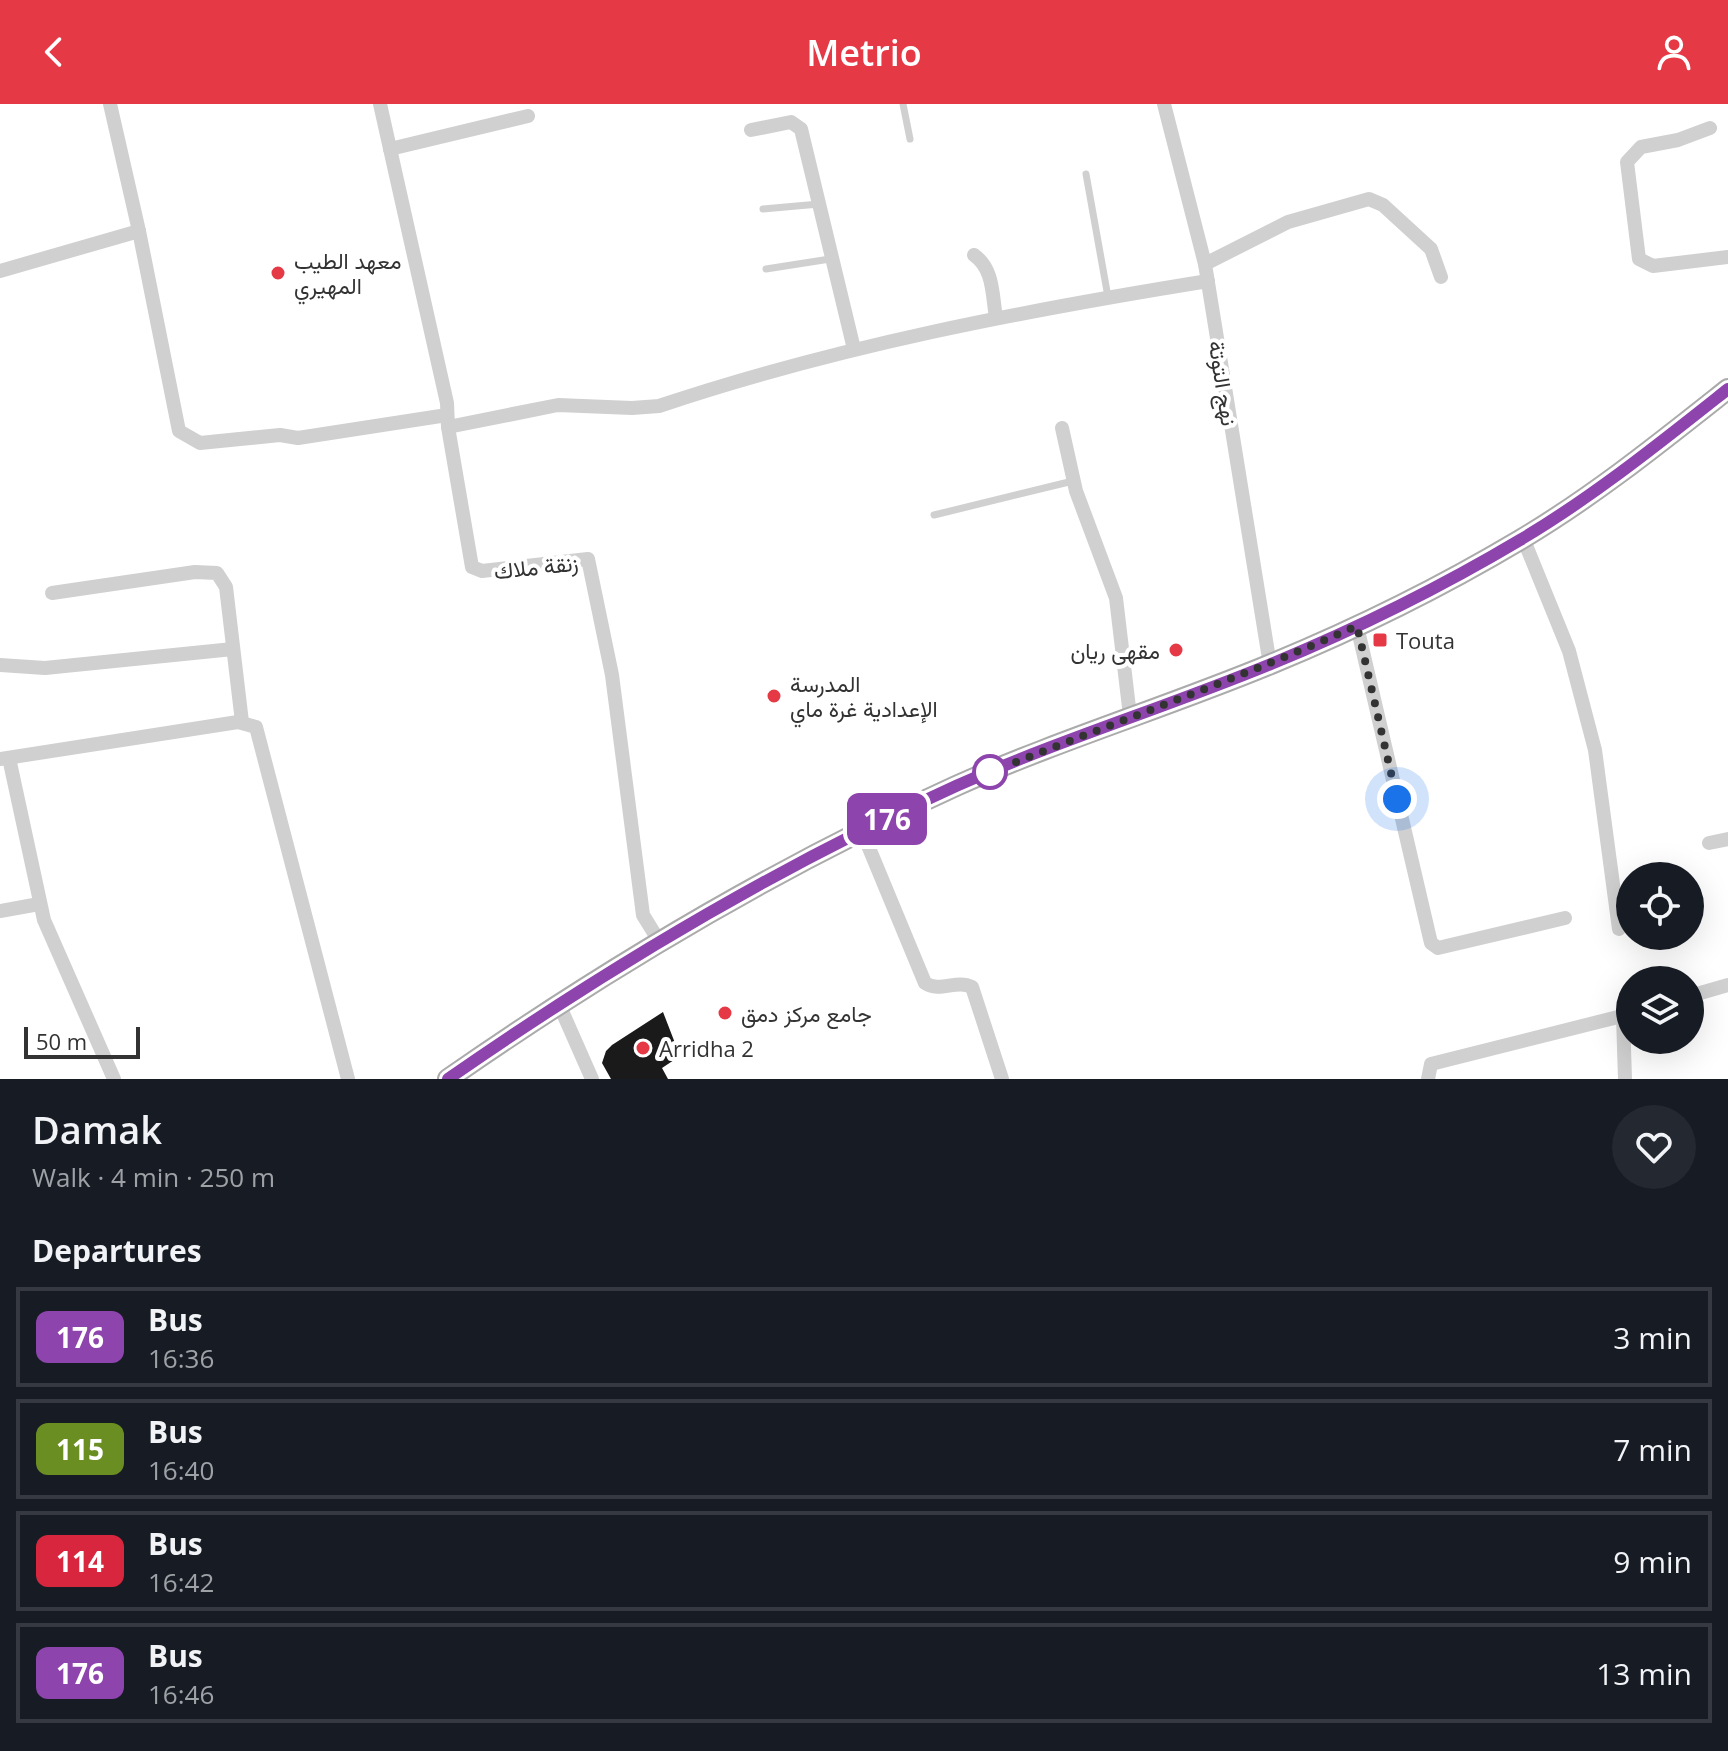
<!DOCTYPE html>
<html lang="en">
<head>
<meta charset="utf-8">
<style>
	:root { --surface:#171b24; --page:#242831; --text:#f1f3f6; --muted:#9ea1a6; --line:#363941; --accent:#e63946 }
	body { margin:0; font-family:"Open Sans",Vazirmatn,sans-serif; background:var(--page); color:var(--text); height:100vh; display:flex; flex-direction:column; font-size:30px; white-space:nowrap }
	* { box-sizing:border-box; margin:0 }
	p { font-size:26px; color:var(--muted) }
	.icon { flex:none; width:44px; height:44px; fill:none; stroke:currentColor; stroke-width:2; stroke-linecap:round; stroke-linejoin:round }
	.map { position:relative; height:975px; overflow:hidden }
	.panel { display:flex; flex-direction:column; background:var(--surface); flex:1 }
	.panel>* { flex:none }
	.badge { padding:0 16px; border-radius:12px; font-size:28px; line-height:52px }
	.tools { position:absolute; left:1616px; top:758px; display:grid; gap:16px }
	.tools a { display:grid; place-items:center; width:88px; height:88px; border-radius:50%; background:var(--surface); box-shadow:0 8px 32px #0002; font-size:40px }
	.scale { position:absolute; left:24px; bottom:20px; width:116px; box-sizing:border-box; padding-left:8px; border:4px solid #333; border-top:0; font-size:22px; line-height:28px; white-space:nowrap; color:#333; -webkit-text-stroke:6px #fff; paint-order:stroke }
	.you { position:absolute; width:40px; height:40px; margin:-20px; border:6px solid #fff; border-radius:50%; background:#1a73e8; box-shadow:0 0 0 12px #1a73e833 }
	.map>.badge { position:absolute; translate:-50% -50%; box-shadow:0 0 0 4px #fff }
	h2 { padding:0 32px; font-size:30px; line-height:72px }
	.round { display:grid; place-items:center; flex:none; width:84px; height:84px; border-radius:42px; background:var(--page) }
	.overview { display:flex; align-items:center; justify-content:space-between; height:136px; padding:0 32px }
	h1 { font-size:38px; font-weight:600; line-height:60px }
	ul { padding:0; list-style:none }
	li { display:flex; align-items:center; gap:24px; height:100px; margin:0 16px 12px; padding:0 16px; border:4px solid var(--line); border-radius:0px }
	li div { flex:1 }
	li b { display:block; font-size:30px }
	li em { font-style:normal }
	li .badge { min-width:88px; font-weight:700; text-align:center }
	header { display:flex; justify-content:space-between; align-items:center; height:104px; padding:0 32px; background:var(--accent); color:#fff; font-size:36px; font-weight:600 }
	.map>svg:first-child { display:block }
	.building { fill:#1a1a1a }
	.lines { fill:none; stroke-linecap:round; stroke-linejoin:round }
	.lane { stroke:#d0d0d0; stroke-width:7 }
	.street { stroke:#d0d0d0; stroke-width:14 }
	.primary { stroke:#ababab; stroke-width:22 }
	.line-casing { stroke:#fff; stroke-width:18 }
	.line { stroke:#8e44ad; stroke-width:12 }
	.walk { stroke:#333; stroke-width:8; stroke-dasharray:0 14.4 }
	.poi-dot { fill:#e63946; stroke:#fff; stroke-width:3 }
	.stop-dot { fill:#fff; stroke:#8e44ad; stroke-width:4 }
	.labels { text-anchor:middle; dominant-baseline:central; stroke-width:8; stroke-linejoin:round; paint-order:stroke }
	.poi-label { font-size:22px; fill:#333; stroke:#fff; text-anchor:start }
	.street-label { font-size:22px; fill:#333; stroke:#fff }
</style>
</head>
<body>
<header><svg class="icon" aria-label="back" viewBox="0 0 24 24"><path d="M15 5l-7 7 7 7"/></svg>Metrio<svg class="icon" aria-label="person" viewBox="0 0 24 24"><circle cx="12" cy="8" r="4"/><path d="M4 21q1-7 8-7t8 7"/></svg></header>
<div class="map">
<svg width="1728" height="975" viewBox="0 0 1728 975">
	<rect width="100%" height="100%" fill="#fff"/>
	<path class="building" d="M663 908 680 952 662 964 668 975H611L602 959 606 947 612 941Z"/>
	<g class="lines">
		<g class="lane">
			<path d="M903 0 910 35"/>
			<path d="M1086 70 1108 193"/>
			<path d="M763 105 819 100"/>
			<path d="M766 165 830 155"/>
			<path d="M934 411 1073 377"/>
		</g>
		<g class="street">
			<path d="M110 0 139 127 179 327 200 339 280 331 298 334 447 311"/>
			<path d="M380 0 447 299 448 323 472 463 482 467 588 455 612 571 643 811 659 837"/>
			<path d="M1164 0 1205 160 1270 561"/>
			<path d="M1710 24 1678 36 1641 43 1627 58 1639 155 1653 162 1728 153"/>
			<path d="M751 26 791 18 801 25 854 245"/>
			<path d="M390 45 528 12"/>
			<path d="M974 151C994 165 992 191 996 213"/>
			<path d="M1205 160 1288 118 1369 95 1383 101 1431 145 1441 173"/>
			<path d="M0 167 139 127"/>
			<path d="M448 323 558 301 632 304 659 302C838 242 1022 207 1208 177"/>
			<path d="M1062 324 1076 387 1116 494 1130 612"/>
			<path d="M1523 434 1569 547 1595 646 1619 825"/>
			<path d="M52 489 195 468 217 469 226 483 242 618"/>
			<path d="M1357 522 1431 839 1438 844 1565 814"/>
			<path d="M0 561 45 564 233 545"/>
			<path d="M9 654 44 816 114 975"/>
			<path d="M0 655 238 618 256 623 348 975"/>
			<path d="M862 727 925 879C940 889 956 875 972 883L1002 975"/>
			<path d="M1709 739 1728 735"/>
			<path d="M0 807 39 800"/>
			<path d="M1690 892 1728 881"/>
			<path d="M558 898 592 975"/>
			<path d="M1623 912 1625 975"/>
			<path d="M1428 975 1431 960 1630 910"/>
		</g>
		<path class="primary" d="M448 975C609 863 777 763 956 682 1059 636 1167 603 1271 560 1356 525 1441 483 1520 436 1594 392 1661 338 1728 285"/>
	</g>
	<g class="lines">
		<g class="line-casing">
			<path id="line" d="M448 975C609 863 777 763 956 682 1059 636 1167 603 1271 560 1356 525 1441 483 1520 436 1594 392 1661 338 1728 285"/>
		</g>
		<use href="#line" class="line"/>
		<path class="walk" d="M990 668 983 671C1108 621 1235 576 1357 522L1397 695"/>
	</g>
	<g class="poi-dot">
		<circle cx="278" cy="169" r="8"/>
		<rect x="1372" y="528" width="16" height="16" rx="4"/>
		<circle cx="1176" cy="546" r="8"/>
		<circle cx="774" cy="592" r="8"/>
		<circle cx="725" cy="909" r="8"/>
		<circle cx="643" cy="944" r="8"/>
	</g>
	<circle class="stop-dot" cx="990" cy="668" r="16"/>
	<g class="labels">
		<g class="poi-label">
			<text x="294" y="156">معهد الطيب<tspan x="294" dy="25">المهيري</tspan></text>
			<text x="1396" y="536">Touta</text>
			<text x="1160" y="546" text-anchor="end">مقهى ريان</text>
			<text x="790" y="579">المدرسة<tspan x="790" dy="25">الإعدادية غرة ماي</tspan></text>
			<text x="741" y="909">جامع مركز دمق</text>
			<text x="659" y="944">Arridha 2</text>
		</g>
		<g class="street-label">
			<text transform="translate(1224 279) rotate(81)">نهج التوتة</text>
			<text transform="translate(536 462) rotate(-6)">زنقة ملاك</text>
		</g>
	</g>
</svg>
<div class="tools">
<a><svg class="icon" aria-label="locate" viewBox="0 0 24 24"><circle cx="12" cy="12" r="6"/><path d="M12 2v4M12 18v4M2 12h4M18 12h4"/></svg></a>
<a><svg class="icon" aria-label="layers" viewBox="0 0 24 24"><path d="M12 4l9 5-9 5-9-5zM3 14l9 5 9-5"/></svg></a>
</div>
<div class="scale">50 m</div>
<div class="you" style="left:1397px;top:695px"></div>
<b class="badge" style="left:887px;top:715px;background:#8e44ad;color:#fff">176</b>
</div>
<section class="panel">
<div class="overview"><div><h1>Damak</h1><p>Walk · 4 min · 250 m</p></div><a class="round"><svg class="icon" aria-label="heart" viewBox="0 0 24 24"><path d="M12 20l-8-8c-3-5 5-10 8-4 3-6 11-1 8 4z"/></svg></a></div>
<h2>Departures</h2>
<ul>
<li><span class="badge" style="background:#8e44ad;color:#fff">176</span><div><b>Bus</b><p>16:36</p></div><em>3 min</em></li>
<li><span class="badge" style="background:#6b8e23;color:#fff">115</span><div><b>Bus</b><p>16:40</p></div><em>7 min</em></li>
<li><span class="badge" style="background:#d7263d;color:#fff">114</span><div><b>Bus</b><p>16:42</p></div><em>9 min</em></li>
<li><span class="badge" style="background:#8e44ad;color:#fff">176</span><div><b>Bus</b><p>16:46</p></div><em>13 min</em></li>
</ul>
</section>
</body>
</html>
